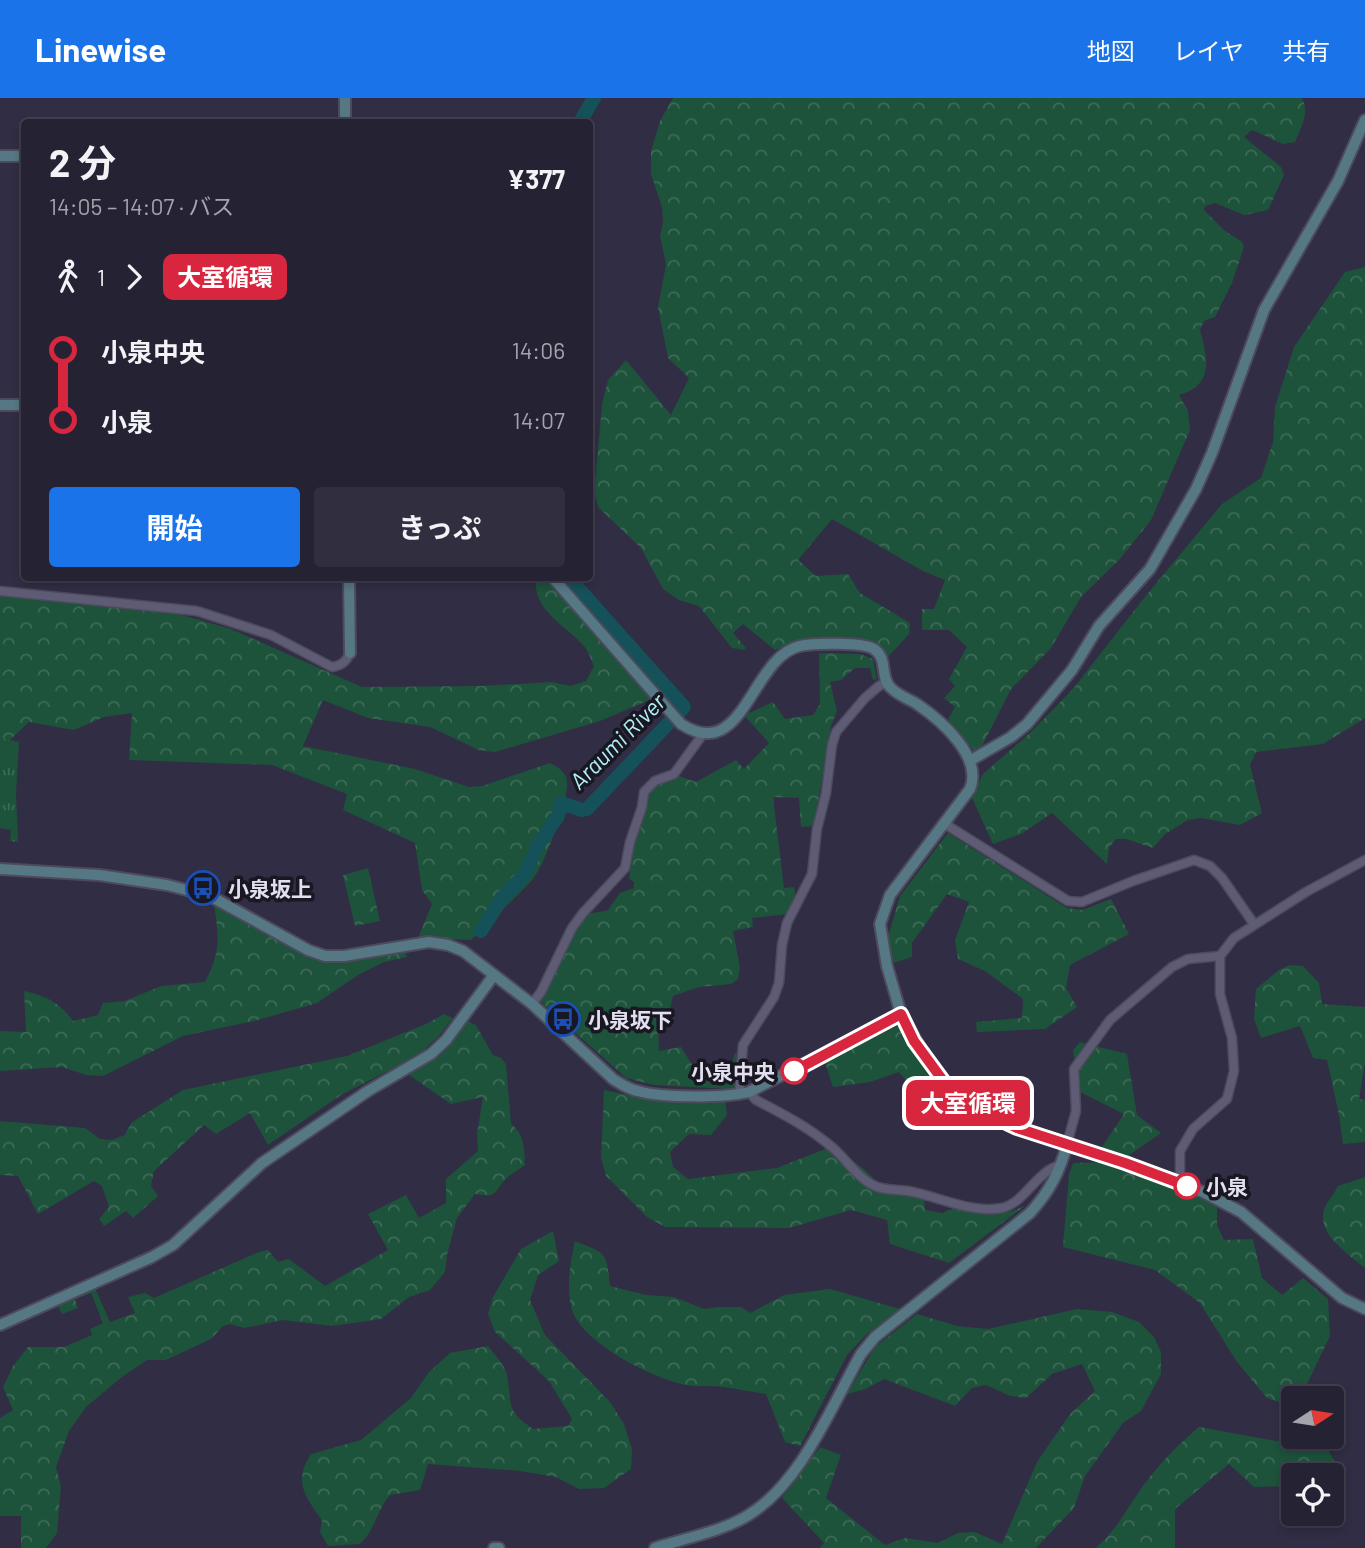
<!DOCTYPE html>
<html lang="ja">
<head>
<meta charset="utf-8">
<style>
	:root { --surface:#252233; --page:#312f3f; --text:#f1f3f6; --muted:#a3a4ac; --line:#423f4e; --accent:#1a73e8 }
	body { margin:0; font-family:Barlow,"Noto Sans JP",sans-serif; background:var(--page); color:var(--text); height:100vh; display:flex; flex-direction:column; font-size:26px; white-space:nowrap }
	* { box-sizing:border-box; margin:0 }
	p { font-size:23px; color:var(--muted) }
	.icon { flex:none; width:38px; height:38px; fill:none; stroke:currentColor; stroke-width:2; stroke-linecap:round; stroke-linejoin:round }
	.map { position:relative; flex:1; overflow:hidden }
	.drawer { position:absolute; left:21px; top:21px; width:572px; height:462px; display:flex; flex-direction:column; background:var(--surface); border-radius:7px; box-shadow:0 4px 10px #0003,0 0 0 2px var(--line) }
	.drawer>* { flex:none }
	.badge { padding:0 14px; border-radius:10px; font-size:24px; line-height:46px }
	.needle { width:46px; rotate:78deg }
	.buttons { position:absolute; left:1281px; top:1288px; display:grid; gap:14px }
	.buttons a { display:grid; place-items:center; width:63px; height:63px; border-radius:7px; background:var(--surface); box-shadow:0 4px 10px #0003,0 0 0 2px var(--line); font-size:35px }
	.map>.badge { position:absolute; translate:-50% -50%; box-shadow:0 0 0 4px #fff }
	.legs { display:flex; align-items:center; gap:10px; height:77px; padding:0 28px; font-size:23px }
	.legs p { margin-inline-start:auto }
	.overview { display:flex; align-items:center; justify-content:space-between; height:119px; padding:0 28px }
	h1 { font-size:38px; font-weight:700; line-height:52px }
	.cta { display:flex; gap:14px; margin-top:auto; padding:14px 28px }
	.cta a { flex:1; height:80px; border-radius:7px; background:var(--accent); color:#fff; font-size:28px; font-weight:700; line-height:80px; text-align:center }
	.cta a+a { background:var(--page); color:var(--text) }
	ul { padding:0 28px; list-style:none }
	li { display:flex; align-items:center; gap:24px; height:70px; font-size:26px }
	li i { display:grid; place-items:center; width:10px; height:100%; margin:0 9px; background:currentColor }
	li i::after { content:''; width:18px; height:18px; margin:-9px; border:5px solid; border-radius:50%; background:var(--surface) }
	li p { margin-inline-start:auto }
	li:first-child i { background:linear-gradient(#0000 50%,currentColor 0) }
	li:last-child i { background:linear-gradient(currentColor 50%,#0000 0) }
	header { display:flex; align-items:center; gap:42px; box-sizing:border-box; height:98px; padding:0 35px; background:var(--accent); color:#fff }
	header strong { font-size:33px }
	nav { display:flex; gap:38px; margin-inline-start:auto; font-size:24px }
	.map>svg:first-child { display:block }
	.grass { fill:url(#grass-tufts) }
	.forest { fill:url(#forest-crowns) }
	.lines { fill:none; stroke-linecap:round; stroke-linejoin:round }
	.river { stroke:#155159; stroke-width:14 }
	.street-casing { stroke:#4d4a5d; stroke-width:11 }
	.secondary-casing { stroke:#4d4a5d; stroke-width:14 }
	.street { stroke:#5e5b75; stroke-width:8 }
	.secondary { stroke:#567784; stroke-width:10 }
	.line-1-casing { stroke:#fff; stroke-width:16 }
	.line-1 { stroke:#d7263d; stroke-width:10 }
	.stop-1-dot { fill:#fff; stroke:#d7263d; stroke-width:3.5 }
	.labels { text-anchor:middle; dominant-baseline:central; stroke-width:7; stroke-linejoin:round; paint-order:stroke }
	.poi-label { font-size:21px; font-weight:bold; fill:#e2e0ef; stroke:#191722; text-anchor:start }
	.stop-label { font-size:21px; font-weight:bold; fill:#e2e0ef; stroke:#191722; text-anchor:end }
	.water-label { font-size:23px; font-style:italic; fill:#b1eff8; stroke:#191722 }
</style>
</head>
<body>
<header>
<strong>Linewise</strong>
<nav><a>地図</a><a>レイヤ</a><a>共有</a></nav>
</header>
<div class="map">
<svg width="1365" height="1450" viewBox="0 0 1365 1450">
	<defs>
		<pattern id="grass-tufts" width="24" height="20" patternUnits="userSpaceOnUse" patternTransform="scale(1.75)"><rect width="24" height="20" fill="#1d523b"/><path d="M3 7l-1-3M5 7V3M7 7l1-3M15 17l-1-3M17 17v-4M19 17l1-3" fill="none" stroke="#3e6b58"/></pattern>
		<pattern id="forest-crowns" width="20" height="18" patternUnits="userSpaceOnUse" patternTransform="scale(1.75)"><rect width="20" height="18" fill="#1d523b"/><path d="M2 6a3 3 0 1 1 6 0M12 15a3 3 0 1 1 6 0" fill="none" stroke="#3e6b58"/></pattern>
	</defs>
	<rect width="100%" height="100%" fill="#312d44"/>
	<path class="grass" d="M0 640 19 644 16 696 18 744 10 743 11 732 0 730Z"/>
	<g class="forest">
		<path d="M673 0H1302C1310 15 1301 29 1295 44L1283 46 1252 32 1244 39 1281 69 1284 77 1268 112 1244 117 1215 105 1205 108 1204 112 1225 133 1242 144 1244 149 1232 185 1215 219 1204 223 1200 232C1208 261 1214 287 1179 297L1188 313 1190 332 1151 422 1119 462 1081 499 1051 550 1011 591 982 648 974 652 946 625 955 609 944 600 955 588 949 581 967 549 949 532H922V511H934L945 482 923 473 832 421 798 462 816 478 848 476 860 495 910 525 909 536 887 560 881 551 872 545 813 540 796 544 775 552 743 526 733 535 746 550 744 552 732 550 699 508 679 502 663 491 641 450 598 409 594 394 602 307 608 282 626 262 671 317 689 280 668 260 658 209 666 167 660 137 663 125 662 109 651 76V53L660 23Z"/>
		<path d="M1365 169V620L1323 646 1256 654 1250 667 1262 715 1240 727 1201 720 1188 722 1165 736 1153 750 1126 741H1116L1109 750 1107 766 1052 715 1021 736 993 746 972 700 983 676 1031 634 1073 591 1144 500 1222 406 1261 380 1273 344 1275 309 1294 249 1345 174Z"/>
		<path d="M536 480H545L652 601 600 623 495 654 479 652 430 629 368 620 323 602 303 648 415 671 469 689 482 688 550 665C556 668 563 672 566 679 573 694 544 768 533 781 514 802 491 822 471 842L418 840 432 806 422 792 415 745 343 712 347 696 272 667 129 662 132 615 104 619 74 632 29 624 10 642 0 640V497L182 517 231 531 362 589 479 588 551 584 571 588 586 583 594 568C591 562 589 554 584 548 566 527 532 513 536 480Z"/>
		<path d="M557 480H568L645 562 681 609 678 613Z"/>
		<path d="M819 555 860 556 873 561 877 581 873 582 870 570H855L841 582 830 584 837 613 831 628 814 728 801 729 799 700 773 699 784 790 794 789 796 801 788 816 752 820 753 829 733 833 740 870 738 881 731 886 699 889 673 898 669 915 658 923 659 953 681 949 696 973 727 979 735 955 739 956 737 986 730 991 654 987 626 980 540 903C548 886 572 825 587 817 592 814 602 814 608 812L620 795 634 790V784L629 781 632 755 644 715 646 698 650 692 664 683 679 678 696 684 736 662 744 671 769 645 745 618 747 616 773 604 785 621 813 617 820 606Z"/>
		<path d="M948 735 1067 810 1082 812 1111 801 1129 836 1070 867 1066 890 1077 909 1045 931 977 934 976 924 1022 920 1023 901 985 873 958 861 955 842 969 804 947 796 912 845V859L894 865 888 839 900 798Z"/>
		<path d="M368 770 380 823 355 828 343 777Z"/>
		<path d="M214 807 312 860 338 864 405 854 407 859 384 864 358 877 317 905 258 922 183 938 103 978 86 977 62 969 0 973V933L26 934 24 893C45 898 60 904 73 923L98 917 103 905 125 903 161 888 205 884C221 854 219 839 214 807Z"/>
		<path d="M1289 867 1303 868 1319 885 1322 906 1365 909V964L1359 1001 1365 1002V1044L1343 1046 1339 1017 1327 962 1313 960 1300 928 1261 940 1254 921 1256 891 1279 872Z"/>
		<path d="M444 916 453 920 437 940 417 958 341 997 268 1047 250 1015 216 1036 204 1027 154 1073 151 1088 158 1098 133 1120 126 1113 104 1128 99 1121 109 1109 102 1088 94 1083 38 1116 18 1078 0 1077V1023L85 1030 100 1041 112 1042 125 1037 131 1025 183 992 347 958 426 926Z"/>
		<path d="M465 922 476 927 493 957 501 960 506 966 511 1026C525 1037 524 1051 525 1067 520 1071 514 1074 509 1078 494 1091 500 1101 475 1096L457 1120 447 1157 445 1174 430 1192 409 1199 381 1221 332 1228 283 1222 244 1230 230 1226 223 1228 211 1241 166 1262H147L122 1279 86 1309 69 1333 56 1369 61 1388 57 1435 46 1450H21V1418H0V1320L13 1312 3 1289 13 1268 28 1249H64L92 1237 90 1231 103 1225 91 1195 75 1201 78 1210 62 1216 57 1206 95 1190 110 1224 135 1215 128 1199 145 1195 154 1200 259 1154 268 1152 278 1164 289 1161 325 1188 388 1152 368 1116 406 1097 419 1120 446 1105V1081L478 1053 477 1036 483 999 451 1006 409 977 441 954Z"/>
		<path d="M899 927 926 974 955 1005 935 1024 922 1002 899 974 870 984 833 989 825 964Z"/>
		<path d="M1080 944 1127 956 1137 1017 1161 1035 1125 1060 1101 1050 1124 1016 1080 994 1073 952Z"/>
		<path d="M604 992 646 1001 725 1002 727 1017 711 1037 689 1036 670 1054 673 1069 688 1081 777 1070 833 1048 864 1071 877 1084 895 1087 924 1097 925 1112 942 1115 955 1110 1009 1114 1025 1108 949 1165 890 1146 887 1122 851 1112 789 1130 665 1129 647 1119 606 1078 601 1059Z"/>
		<path d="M1108 1064 1217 1107V1127L1224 1142 1253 1141 1262 1180 1282 1197 1303 1180 1328 1201 1330 1238 1307 1286 1287 1307 1267 1300 1237 1264 1200 1205 1155 1172 1063 1149 1069 1076 1073 1065Z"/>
		<path d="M1365 1079V1170C1348 1156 1312 1133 1326 1107 1330 1100 1335 1095 1338 1088Z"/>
		<path d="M553 1133 559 1163 538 1177 530 1202 545 1237 610 1304 624 1326 632 1351 631 1371 604 1390 579 1391 556 1379 520 1373 428 1366 420 1392 390 1397C376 1413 377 1429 360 1446L328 1448 320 1434 322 1422C305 1398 293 1384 311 1356L361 1342 411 1300 429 1274 450 1255 488 1248C494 1256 505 1267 507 1277 513 1307 504 1311 533 1331L568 1328 572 1321 549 1283 495 1234 488 1216 493 1199 521 1151Z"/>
		<path d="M575 1143C608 1156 606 1154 610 1188L646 1197 674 1199 704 1211 718 1209H741L750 1215 784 1197 830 1191 900 1211 867 1236 847 1257 800 1348 785 1344 766 1296C752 1294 737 1291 723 1289 711 1287 698 1289 686 1287 654 1281 582 1245 572 1212 566 1190 570 1165 575 1143Z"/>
		<path d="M1077 1211 1112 1214 1139 1224 1154 1239 1161 1254V1276L1141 1313 1123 1325 1085 1378 1074 1410 1036 1450H820L824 1445 782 1400 820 1349 841 1357 826 1400 885 1447 905 1440 938 1445 958 1435 975 1434 1002 1446 1037 1364 1070 1316 1095 1293 1082 1266 1052 1276 1026 1300 1010 1298 986 1287 972 1290 955 1308 884 1281 866 1291 847 1296 875 1249 917 1216 957 1228 988 1231Z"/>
		<path d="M1291 1317H1293V1339H1321L1338 1370 1323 1377H1293V1388L1254 1389 1229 1366 1175 1411V1450H1096C1119 1430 1130 1404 1149 1380 1164 1361 1181 1344 1199 1329L1282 1344 1286 1327Z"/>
	</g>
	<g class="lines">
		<g class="river">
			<path d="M580 24 594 0"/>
			<path d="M481 833 502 800 525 776 538 747 558 718 561 705 582 712 587 711 684 609 569 480"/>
		</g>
		<g class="street-casing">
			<g id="street">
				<path d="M0 493 197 513 271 537 332 569C342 567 346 564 350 555"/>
				<path d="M945 726 1068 803 1082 804 1133 783 1194 762 1210 768 1222 780 1254 826"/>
				<path d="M532 906 541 894 572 830 583 815 625 770 630 744 642 709 644 694 655 683 674 676 703 636"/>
				<path d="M749 994 756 1002C783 1016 810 1030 833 1050 846 1061 856 1078 871 1086 883 1093 895 1091 908 1093 938 1098 971 1116 1002 1110 1025 1105 1037 1072 1061 1067"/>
				<path d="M739 997 743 947 774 899 779 885 782 847 787 825 812 776 817 731 826 695 832 647 836 634 865 600 879 588 887 585"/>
				<path d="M1067 1046 1076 1013 1074 971 1110 922 1172 869 1188 861 1220 858"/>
				<path d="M1177 1084 1180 1075V1053L1193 1031 1227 1001 1234 973 1232 940 1220 896V858L1234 840 1306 794 1365 762"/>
			</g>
		</g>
		<g class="secondary-casing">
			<g id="secondary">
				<path d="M345 24V0"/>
				<path d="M0 58H24"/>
				<path d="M0 307H24"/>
				<path d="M349 480 350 555"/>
				<path d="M553 480 681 626C744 667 751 559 800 548 813 545 863 544 874 551 888 560 880 579 890 589 897 597 909 601 917 606 942 623 983 659 970 691L890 797 880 826 887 868 901 916 931 968 955 997 989 1018 1203 1094 1241 1114 1342 1200 1365 1211"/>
				<path d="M971 662 1011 639 1027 626 1072 572 1099 528 1150 471 1196 391 1212 355 1264 212 1338 83 1365 22"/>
				<path d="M0 771 99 777 167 787 210 798 308 852 325 858H344L429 844 448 847 463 853 532 906 613 981C621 986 628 991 638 993 661 1000 725 1000 749 994L901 916"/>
				<path d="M0 1227 152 1159 173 1147 262 1065 368 993 431 956 446 942 494 877"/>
				<path d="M494 1450H499"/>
				<path d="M655 1450C685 1440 720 1434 747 1418 801 1386 831 1309 861 1256L875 1239 1030 1115C1049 1094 1060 1074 1067 1046"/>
			</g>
		</g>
		<use href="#street" class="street"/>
		<use href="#secondary" class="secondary"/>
	</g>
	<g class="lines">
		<g class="line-1-casing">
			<path id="line-1" d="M794 973 901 916 914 943 947 988 955 997 977 1011 1017 1030 1125 1065 1187 1088"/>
		</g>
		<use href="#line-1" class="line-1"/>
	</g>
	<defs>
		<g id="bus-ring" transform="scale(1.75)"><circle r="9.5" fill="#191722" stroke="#1a4fb4" stroke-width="1.5"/><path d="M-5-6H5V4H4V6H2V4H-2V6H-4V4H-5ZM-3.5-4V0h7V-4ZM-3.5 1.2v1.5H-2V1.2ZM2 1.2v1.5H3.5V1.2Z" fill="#1a4fb4"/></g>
	</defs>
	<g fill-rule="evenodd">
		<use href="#bus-ring" x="203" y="790"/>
		<use href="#bus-ring" x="563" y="921"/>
	</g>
	<g class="stop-1-dot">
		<circle cx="794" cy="973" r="12"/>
		<circle cx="1187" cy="1088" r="12"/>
	</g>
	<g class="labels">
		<g class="poi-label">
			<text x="228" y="790">小泉坂上</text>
			<text x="588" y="921">小泉坂下</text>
		</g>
		<g class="stop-label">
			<text x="775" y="973">小泉中央</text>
			<text x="1206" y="1088" text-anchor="start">小泉</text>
		</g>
		<g class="water-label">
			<text transform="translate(617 643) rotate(-45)">Araumi River</text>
		</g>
	</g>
</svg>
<div class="buttons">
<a><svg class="needle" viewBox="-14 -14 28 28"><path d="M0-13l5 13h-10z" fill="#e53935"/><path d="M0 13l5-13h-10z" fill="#a3a4ac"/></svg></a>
<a><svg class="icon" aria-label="locate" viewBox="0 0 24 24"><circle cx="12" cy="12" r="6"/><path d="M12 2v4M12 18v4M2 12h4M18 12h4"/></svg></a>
</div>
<b class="badge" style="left:968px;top:1005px;background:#d7263d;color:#fff">大室循環</b>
<section class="drawer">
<div class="overview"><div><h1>2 分</h1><p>14:05 – 14:07 · バス</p></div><b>¥377</b></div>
<div class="legs"><svg class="icon" aria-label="walk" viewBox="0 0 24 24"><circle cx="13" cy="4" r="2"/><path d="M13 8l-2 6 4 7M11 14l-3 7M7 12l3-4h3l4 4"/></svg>1<svg class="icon" aria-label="forward" viewBox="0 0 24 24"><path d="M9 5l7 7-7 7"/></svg><b class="badge" style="background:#d7263d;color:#fff">大室循環</b></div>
<ul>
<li><i style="color:#d7263d"></i><b>小泉中央</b><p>14:06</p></li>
<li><i style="color:#d7263d"></i><b>小泉</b><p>14:07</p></li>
</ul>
<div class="cta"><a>開始</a><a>きっぷ</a></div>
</section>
</div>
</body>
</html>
